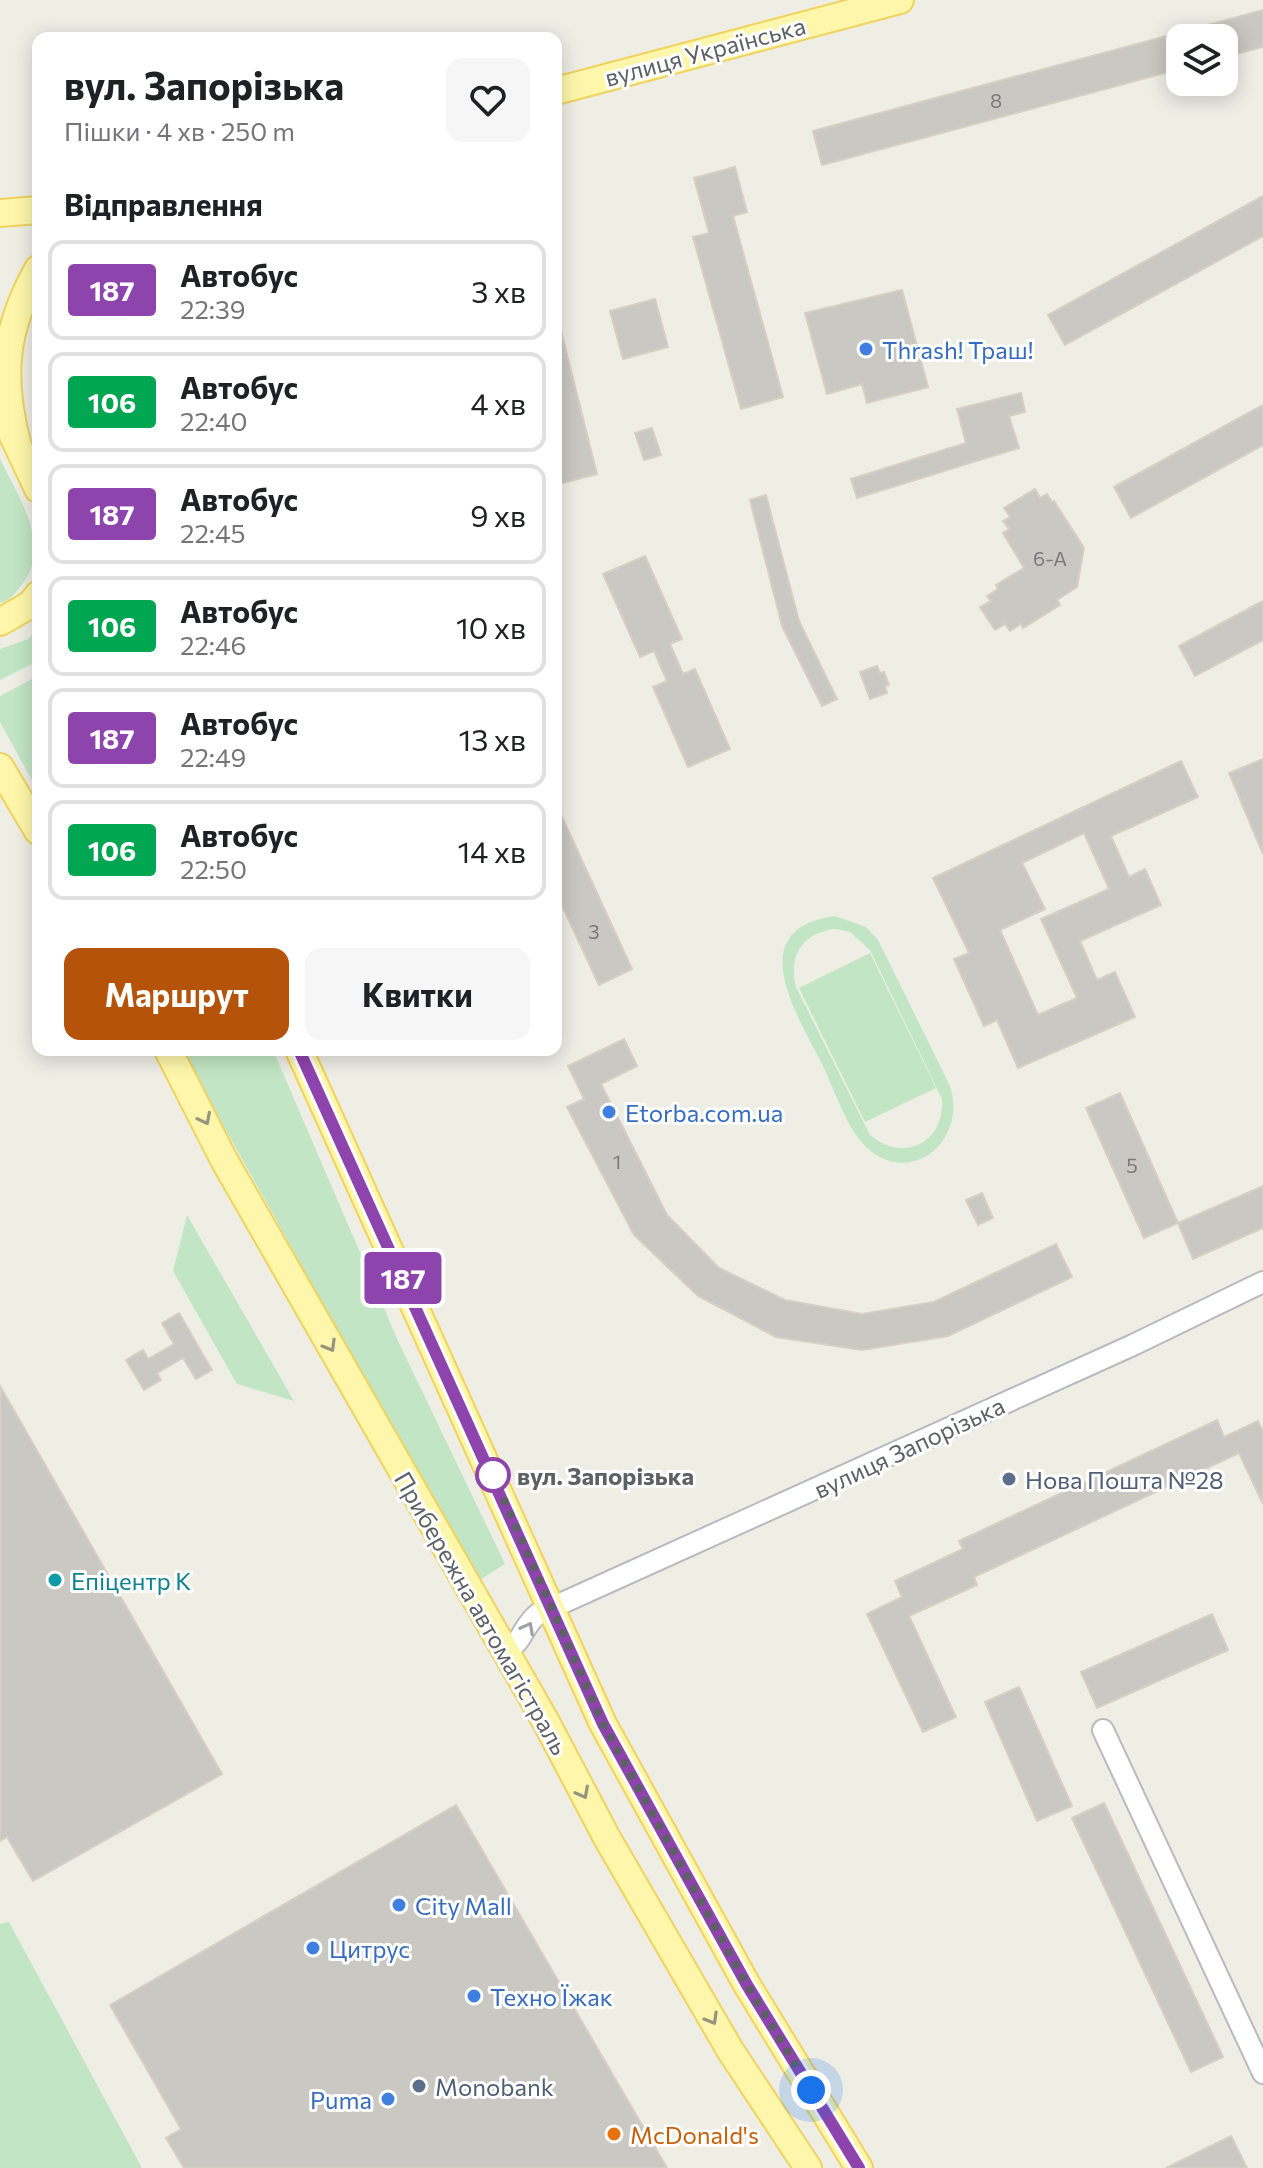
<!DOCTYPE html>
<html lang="uk">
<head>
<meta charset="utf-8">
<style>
	:root { --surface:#fff; --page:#f6f6f6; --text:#202124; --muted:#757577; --line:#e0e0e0; --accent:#b45309 }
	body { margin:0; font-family:Commissioner,sans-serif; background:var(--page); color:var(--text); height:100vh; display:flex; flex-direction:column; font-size:30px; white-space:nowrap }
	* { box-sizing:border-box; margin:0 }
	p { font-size:26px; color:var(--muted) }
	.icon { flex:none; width:44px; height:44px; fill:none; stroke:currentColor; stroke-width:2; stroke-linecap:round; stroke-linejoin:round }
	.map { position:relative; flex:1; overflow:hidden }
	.side { position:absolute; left:32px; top:32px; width:530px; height:1024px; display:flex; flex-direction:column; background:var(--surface); border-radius:16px; box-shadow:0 4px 20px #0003 }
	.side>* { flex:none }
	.badge { padding:0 16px; border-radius:6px; font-size:28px; line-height:52px }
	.buttons { position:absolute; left:1166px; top:24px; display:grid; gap:16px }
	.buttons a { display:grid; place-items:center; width:72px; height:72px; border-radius:16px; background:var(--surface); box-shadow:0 4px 20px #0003; font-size:40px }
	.you { position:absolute; width:40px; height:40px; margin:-20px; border:6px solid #fff; border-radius:50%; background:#1a73e8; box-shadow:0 0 0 12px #1a73e833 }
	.map>.badge { position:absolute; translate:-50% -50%; box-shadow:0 0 0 4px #fff }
	h2 { padding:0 32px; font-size:30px; line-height:72px }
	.round { display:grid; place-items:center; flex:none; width:84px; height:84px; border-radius:16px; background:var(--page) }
	.overview { display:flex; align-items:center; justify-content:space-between; height:136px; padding:0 32px }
	h1 { font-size:38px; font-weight:700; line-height:60px }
	.button { display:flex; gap:16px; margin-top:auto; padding:16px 32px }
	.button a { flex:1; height:92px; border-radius:16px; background:var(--accent); color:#fff; font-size:32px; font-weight:700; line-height:92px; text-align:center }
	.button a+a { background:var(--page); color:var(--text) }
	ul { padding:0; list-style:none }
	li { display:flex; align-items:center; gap:24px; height:100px; margin:0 16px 12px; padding:0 16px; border:4px solid var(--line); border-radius:16px }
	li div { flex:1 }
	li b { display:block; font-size:30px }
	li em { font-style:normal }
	li .badge { min-width:88px; font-weight:700; text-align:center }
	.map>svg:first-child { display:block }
	.green { fill:#c2e6c5; fill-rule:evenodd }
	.building { fill:#cac8c2; stroke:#d4d0c3; stroke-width:2; fill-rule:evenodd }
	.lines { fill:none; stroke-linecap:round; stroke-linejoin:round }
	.minor-casing { stroke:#b7babf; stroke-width:24 }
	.major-casing { stroke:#f0d25d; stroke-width:30 }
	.minor { stroke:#fff; stroke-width:20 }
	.major { stroke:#fef7ab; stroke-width:26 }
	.oneway { stroke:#95957e }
	.oneway2 { stroke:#9ea0a3 }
	.line-casing { stroke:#fff; stroke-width:18 }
	.line { stroke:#8e44ad; stroke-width:12 }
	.walk { stroke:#5d6065; stroke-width:8; stroke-dasharray:0 14.4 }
	.shop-dot { fill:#3f7fe0; stroke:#fff; stroke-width:3 }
	.stop-dot { fill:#fff; stroke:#8e44ad; stroke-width:4 }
	.service-dot { fill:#5c6f8a; stroke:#fff; stroke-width:3 }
	.culture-dot { fill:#0f9aa8; stroke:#fff; stroke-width:3 }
	.food-dot { fill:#e8710a; stroke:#fff; stroke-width:3 }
	.labels { text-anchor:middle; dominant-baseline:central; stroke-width:6; stroke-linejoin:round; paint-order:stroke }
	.number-label { font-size:20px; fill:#787a7c }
	.street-label { font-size:24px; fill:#5d6065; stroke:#fff }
	.shop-label { font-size:24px; fill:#366cbe; stroke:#fff; text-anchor:start }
	.stop-label { font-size:24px; font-weight:bold; fill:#5d6065; stroke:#fff; text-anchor:start }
	.service-label { font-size:24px; fill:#4e5e75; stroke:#fff; text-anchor:start }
	.culture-label { font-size:24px; fill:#0d838f; stroke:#fff; text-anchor:start }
	.food-label { font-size:24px; fill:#c56008; stroke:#fff; text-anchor:start }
</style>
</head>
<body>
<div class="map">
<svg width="1263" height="2168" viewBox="0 0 1263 2168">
	<rect width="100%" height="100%" fill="#efeee5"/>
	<g class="green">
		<path d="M0 459C18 496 52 545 23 583 16 592 11 600 0 603Z"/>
		<path d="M38 628V661L0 680V649L28 639Z"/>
		<path d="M38 676V791L0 722V696Z"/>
		<path d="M835 916 866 927 878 940 950 1086C968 1140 911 1189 866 1147 846 1127 835 1091 823 1066 798 1016 740 929 835 916ZM836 929 850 932 870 950 942 1099C945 1143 903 1163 870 1135L796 987C788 955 803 932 836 929Z"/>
		<path d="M870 953 936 1088 865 1122 799 988Z"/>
		<path d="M181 1050H273L398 1341 505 1564 478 1581Z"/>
		<path d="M187 1215 294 1401 237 1384 173 1271Z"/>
		<path d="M9 1922 142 2168H0V1924Z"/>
	</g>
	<g class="building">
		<path d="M1263 10V47L1224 57V38H1180V69L822 165 813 131Z"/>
		<path d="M735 167 747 212 733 216 783 397 741 409 693 237 709 233 694 178Z"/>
		<path d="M1263 196V236L1065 345 1048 315Z"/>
		<path d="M902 290 928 387 867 403 862 384 827 394 805 313Z"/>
		<path d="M655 299 668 347 623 359 610 311Z"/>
		<path d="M561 331 597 474 556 485V332Z"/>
		<path d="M1021 393 1025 412 1009 416 1019 448 857 498 851 479 966 443 957 409Z"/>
		<path d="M1263 405V445L1131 518 1114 487Z"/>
		<path d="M652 428 661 455 644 460 635 433Z"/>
		<path d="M1035 489 1040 498 1047 494 1052 502 1054 501 1084 548 1077 587 1057 600 1060 605 1023 628 1021 624 1010 631 1005 624 995 630 980 607 991 601 987 596 998 589 996 585 1024 568 1003 533 1009 529 1003 521 1010 517 1004 508Z"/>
		<path d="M766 495 799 621 837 699 822 706 782 626 750 500Z"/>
		<path d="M645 556 682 639 670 644 683 674 695 669 730 749 688 767 653 687 667 681 654 651 640 657 603 574Z"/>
		<path d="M1263 601V640L1195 676 1179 646Z"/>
		<path d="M877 666 880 673 884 672 889 685 885 686 887 693 870 699 860 672Z"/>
		<path d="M1263 759V854L1229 773Z"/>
		<path d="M1181 761 1198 797 1111 836 1129 877 1145 869 1161 905 1080 941 1097 980 1115 972 1135 1017 1018 1068 997 1020 984 1026 954 959 969 953 933 878ZM1084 833 1109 889 1041 919 1077 998 1038 1015 1000 930 1045 909 1022 863Z"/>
		<path d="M556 804 632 969 599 985 556 893Z"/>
		<path d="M624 1039 637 1066 601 1084 667 1215 719 1268 785 1300 862 1314 934 1302 1056 1244 1072 1277 948 1336 862 1350 776 1337 698 1296 634 1235 567 1107 584 1099 568 1066Z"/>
		<path d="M1120 1093 1178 1223 1144 1238 1086 1108Z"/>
		<path d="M1263 1186V1228L1193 1259 1178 1223Z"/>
		<path d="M982 1193 993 1218 978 1225 966 1200Z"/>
		<path d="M179 1313 212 1370 196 1379 183 1358 157 1373 161 1380 144 1390 126 1360 143 1350 148 1359 174 1344 162 1323Z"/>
		<path d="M0 1386 222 1774 33 1881 7 1837 0 1841Z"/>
		<path d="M1217 1420 1224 1437 1258 1421 1263 1431V1504L1239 1453 974 1577 977 1585 909 1616 956 1717 923 1732 867 1614 902 1597 895 1581 963 1549 959 1541Z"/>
		<path d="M1212 1614 1228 1650 1097 1708 1081 1672Z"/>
		<path d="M1019 1687 1072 1806 1037 1821 985 1702Z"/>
		<path d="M1104 1803 1223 2057 1191 2072 1072 1818Z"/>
		<path d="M456 1805 667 2168H184L166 2138 181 2129 110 2005Z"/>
		<path d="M1231 2136 1247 2168H1166Z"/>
	</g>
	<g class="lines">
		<g class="minor-casing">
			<g id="minor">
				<path d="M505 1651C524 1642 522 1626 538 1614L1133 1345 1263 1282"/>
				<path d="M1103 1730 1263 2073"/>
			</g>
		</g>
		<g class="major-casing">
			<g id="major">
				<path d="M556 91 900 0"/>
				<path d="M0 213 38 210"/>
				<path d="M9 427 38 489"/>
				<path d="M17 443C0 376 4 330 38 269"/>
				<path d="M0 622 31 604 38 595"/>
				<path d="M0 767 38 831"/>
				<path d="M168 1050 224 1160 546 1722 607 1838 730 2050 808 2168"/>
				<path d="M299 1050 603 1724 747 1985 859 2168"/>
			</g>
		</g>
		<use href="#minor" class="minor"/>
		<use href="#major" class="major"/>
	</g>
	<defs><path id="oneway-chevron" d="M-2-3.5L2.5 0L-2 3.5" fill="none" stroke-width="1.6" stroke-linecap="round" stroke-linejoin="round" transform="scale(2)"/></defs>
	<g class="oneway">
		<use href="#oneway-chevron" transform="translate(205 1119) rotate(63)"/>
		<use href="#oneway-chevron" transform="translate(330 1346) rotate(60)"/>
		<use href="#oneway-chevron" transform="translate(583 1793) rotate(62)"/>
		<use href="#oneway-chevron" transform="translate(712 2019) rotate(60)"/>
	</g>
	<use class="oneway2" href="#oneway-chevron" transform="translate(528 1628) rotate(-62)"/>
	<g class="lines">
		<g class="line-casing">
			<path id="line" d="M299 1050 603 1724 747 1985 859 2168"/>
		</g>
		<use href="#line" class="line"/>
		<path class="walk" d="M493 1475 603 1724 747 1985 811 2090"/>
	</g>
	<g class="shop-dot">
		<circle cx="866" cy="349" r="8"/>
		<circle cx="609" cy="1112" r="8"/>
		<circle cx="399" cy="1905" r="8"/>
		<circle cx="313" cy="1948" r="8"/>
		<circle cx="474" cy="1996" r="8"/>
		<circle cx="388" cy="2099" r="8"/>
	</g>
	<circle class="stop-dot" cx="493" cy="1475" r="16"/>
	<g class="service-dot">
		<circle cx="1009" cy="1479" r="8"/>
		<circle cx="419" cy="2086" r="8"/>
	</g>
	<circle class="culture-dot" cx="55" cy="1580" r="8"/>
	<circle class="food-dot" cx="614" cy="2134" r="8"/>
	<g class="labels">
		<g class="number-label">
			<text x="996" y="100">8</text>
			<text x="1050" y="558">6-А</text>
			<text x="594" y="931">3</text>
			<text x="617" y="1161">1</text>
			<text x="1132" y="1165">5</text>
		</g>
		<g class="street-label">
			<text transform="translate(705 51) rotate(-15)">вулиця Українська</text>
			<text transform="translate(909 1447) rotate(-25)">вулиця Запорізька</text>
			<text transform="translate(482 1613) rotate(60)">Прибережна автомагістраль</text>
		</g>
		<g class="shop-label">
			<text x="882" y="349">Thrash! Траш!</text>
			<text x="625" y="1112">Etorba.com.ua</text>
			<text x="415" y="1905">City Mall</text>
			<text x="329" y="1948">Цитрус</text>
			<text x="490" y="1996">Техно Їжак</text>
			<text x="372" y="2099" text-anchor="end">Puma</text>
		</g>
		<g class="stop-label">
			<text x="517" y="1475">вул. Запорізька</text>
		</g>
		<g class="service-label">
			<text x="1025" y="1479">Нова Пошта №28</text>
			<text x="435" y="2086">Monobank</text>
		</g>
		<g class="culture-label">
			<text x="71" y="1580">Епіцентр К</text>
		</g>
		<g class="food-label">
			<text x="630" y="2134">McDonald's</text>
		</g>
	</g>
</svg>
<div class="buttons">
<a><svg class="icon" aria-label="layers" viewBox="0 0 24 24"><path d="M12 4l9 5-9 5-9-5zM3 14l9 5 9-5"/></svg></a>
</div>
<div class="you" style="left:811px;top:2090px"></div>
<b class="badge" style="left:403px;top:1278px;background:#8e44ad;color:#fff">187</b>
<section class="side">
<div class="overview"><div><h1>вул. Запорізька</h1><p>Пішки · 4 хв · 250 m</p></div><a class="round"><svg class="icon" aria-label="heart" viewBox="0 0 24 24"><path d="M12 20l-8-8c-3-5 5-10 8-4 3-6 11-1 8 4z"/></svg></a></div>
<h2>Відправлення</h2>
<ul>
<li><span class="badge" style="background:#8e44ad;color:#fff">187</span><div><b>Автобус</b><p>22:39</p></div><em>3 хв</em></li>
<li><span class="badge" style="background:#00a651;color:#fff">106</span><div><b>Автобус</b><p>22:40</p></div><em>4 хв</em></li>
<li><span class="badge" style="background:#8e44ad;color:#fff">187</span><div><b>Автобус</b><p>22:45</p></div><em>9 хв</em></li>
<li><span class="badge" style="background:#00a651;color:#fff">106</span><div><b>Автобус</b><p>22:46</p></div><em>10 хв</em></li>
<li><span class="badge" style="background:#8e44ad;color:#fff">187</span><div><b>Автобус</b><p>22:49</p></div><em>13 хв</em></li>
<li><span class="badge" style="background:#00a651;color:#fff">106</span><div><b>Автобус</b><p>22:50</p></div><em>14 хв</em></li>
</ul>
<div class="button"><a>Маршрут</a><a>Квитки</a></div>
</section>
</div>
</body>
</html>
